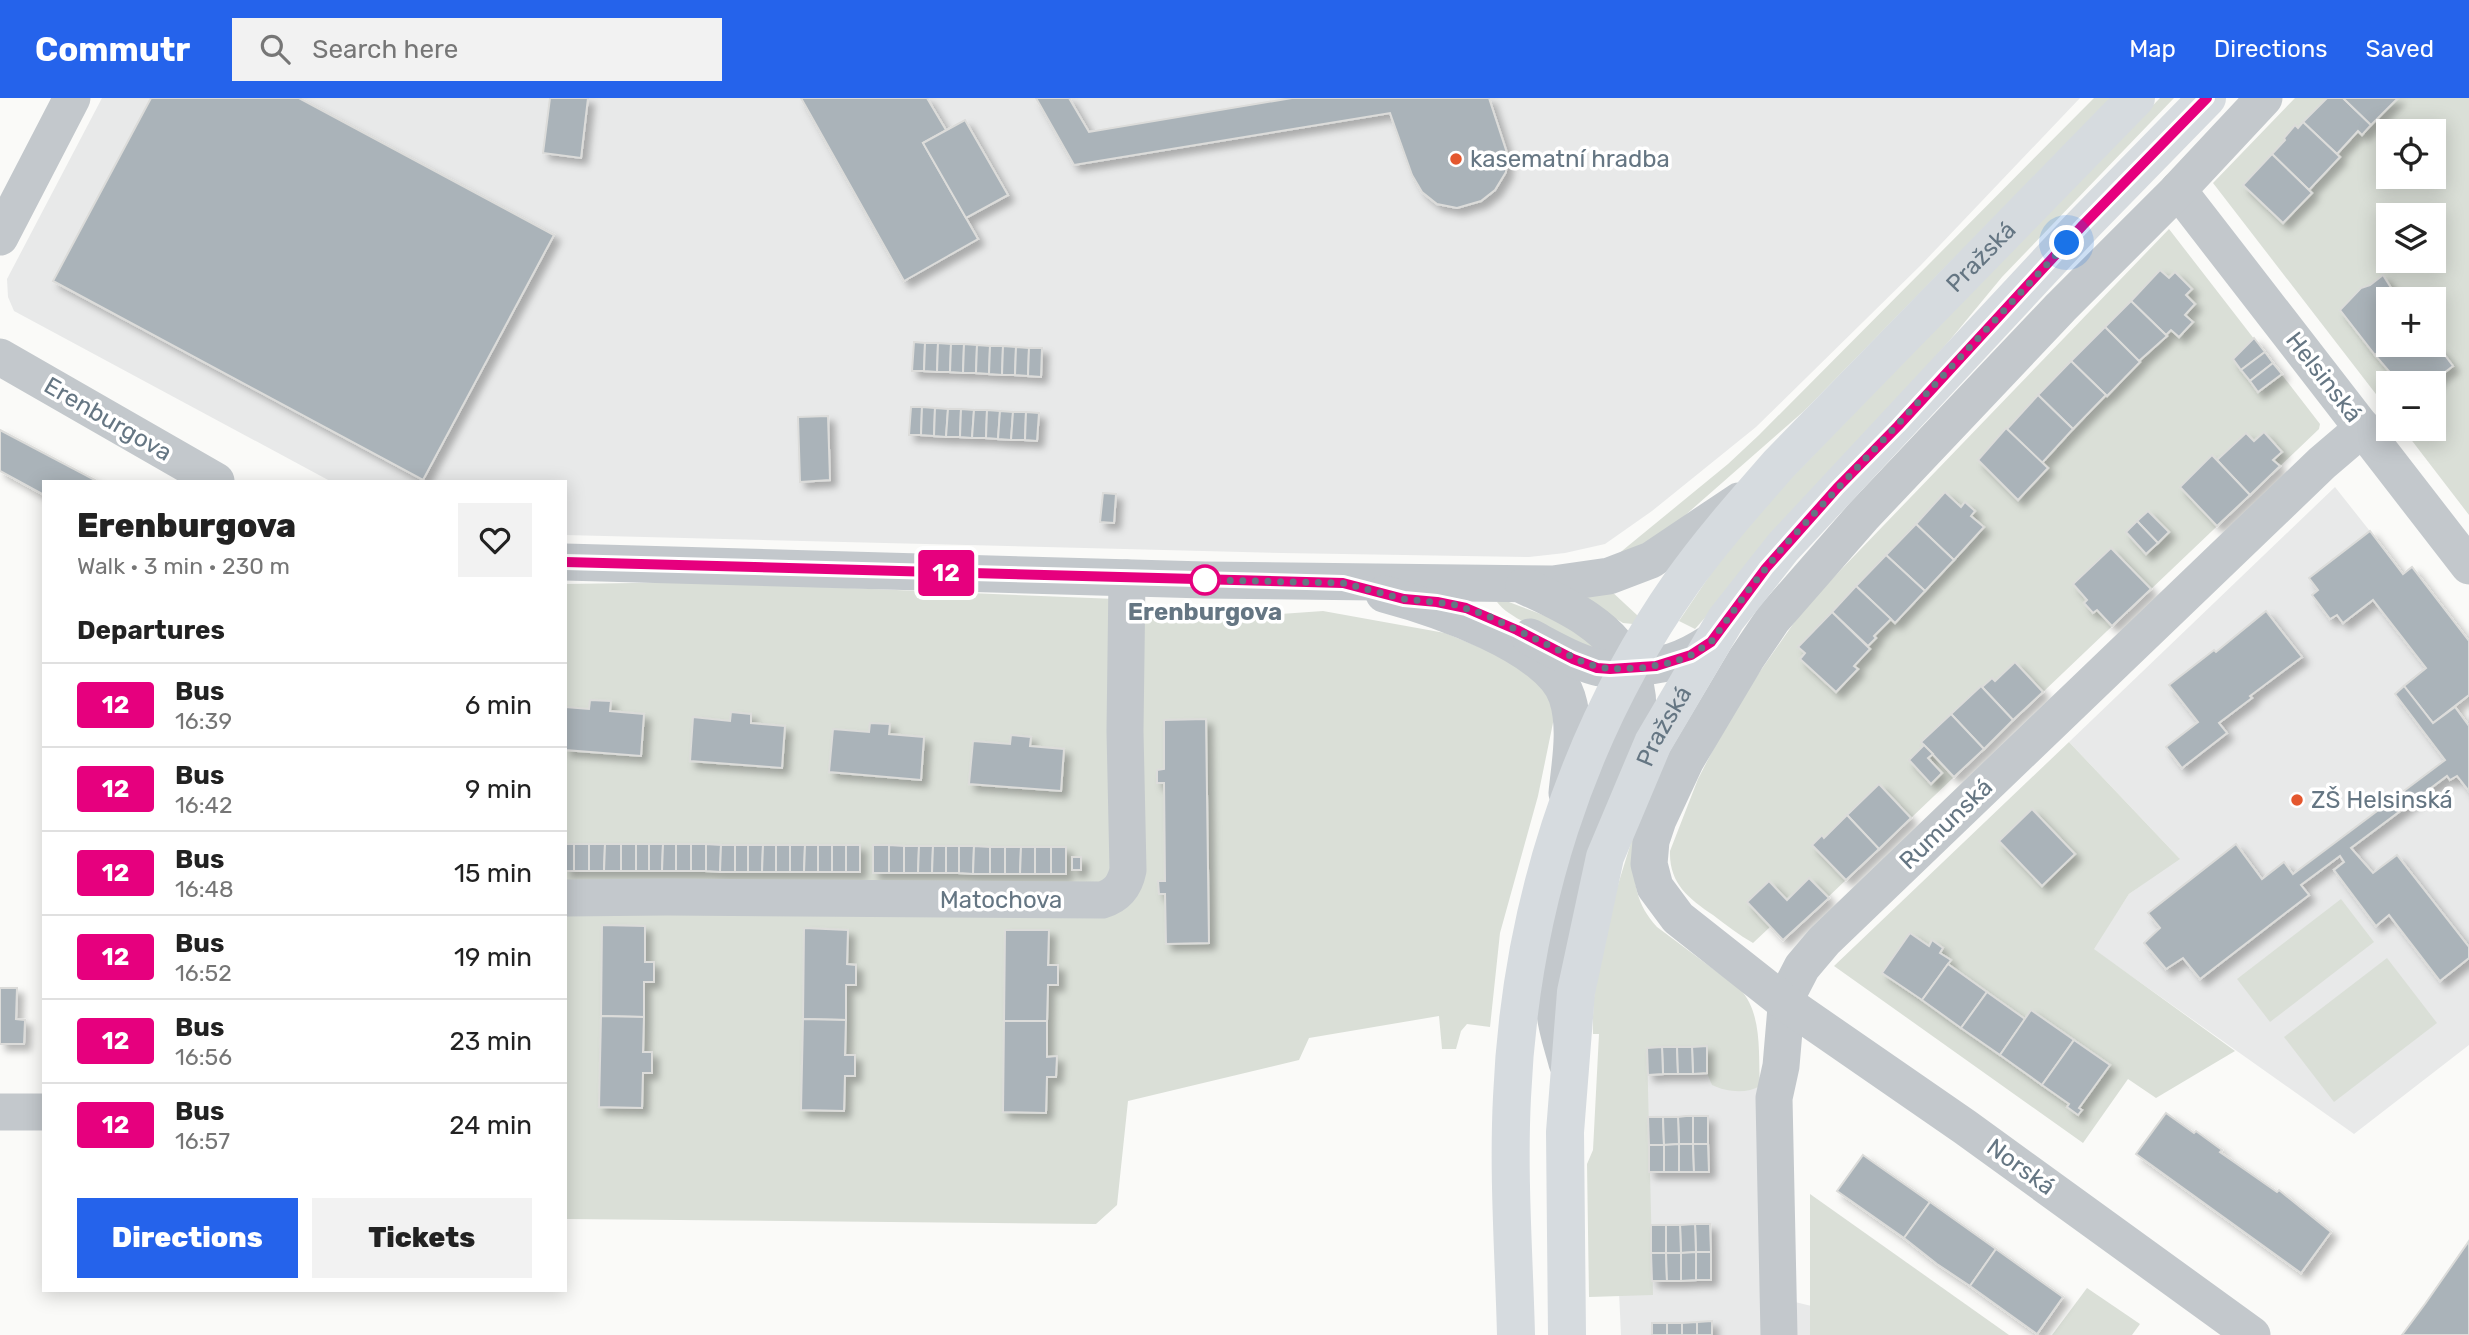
<!DOCTYPE html>
<html lang="en">
<head>
<meta charset="utf-8">
<style>
	:root { --surface:#fff; --page:#f2f2f2; --text:#222; --muted:#767676; --line:#e0e0e0; --accent:#2563eb }
	body { margin:0; font-family:Rubik,sans-serif; background:var(--page); color:var(--text); height:100vh; display:flex; flex-direction:column; font-size:26px; white-space:nowrap }
	* { box-sizing:border-box; margin:0 }
	p { font-size:23px; color:var(--muted) }
	.icon { flex:none; width:38px; height:38px; fill:none; stroke:currentColor; stroke-width:2; stroke-linecap:round; stroke-linejoin:round }
	.map { position:relative; flex:1; overflow:hidden }
	.panel { position:absolute; left:42px; top:382px; width:525px; height:812px; display:flex; flex-direction:column; background:var(--surface); border-radius:0px; box-shadow:0 4px 18px #0003 }
	.panel>* { flex:none }
	.badge { padding:0 14px; border-radius:5px; font-size:24px; line-height:46px }
	.controls { position:absolute; left:2376px; top:21px; display:grid; gap:14px }
	.controls a { display:grid; place-items:center; width:70px; height:70px; border-radius:0px; background:var(--surface); box-shadow:0 4px 18px #0003; font-size:35px }
	.you { position:absolute; width:35px; height:35px; margin:-18px; border:5px solid #fff; border-radius:50%; background:#1a73e8; box-shadow:0 0 0 10px #1a73e833 }
	.map>.badge { position:absolute; translate:-50% -50%; box-shadow:0 0 0 4px #fff }
	h2 { padding:0 35px; font-size:26px; line-height:63px }
	.round { display:grid; place-items:center; flex:none; width:74px; height:74px; border-radius:0px; background:var(--page) }
	.overview { display:flex; align-items:center; justify-content:space-between; height:119px; padding:0 35px }
	h1 { font-size:33px; font-weight:800; line-height:52px }
	.cta { display:flex; gap:14px; margin-top:auto; padding:14px 35px }
	.cta a { flex:1; height:80px; border-radius:0px; background:var(--accent); color:#fff; font-size:28px; font-weight:800; line-height:80px; text-align:center }
	.cta a+a { background:var(--page); color:var(--text) }
	ul { padding:0; list-style:none }
	li { display:flex; align-items:center; gap:21px; height:84px; padding:0 35px; border-top:2px solid var(--line) }
	li div { flex:1 }
	li b { display:block; font-size:26px }
	li em { font-style:normal }
	li .badge { min-width:77px; font-weight:700; text-align:center }
	header { display:flex; align-items:center; gap:42px; box-sizing:border-box; height:98px; padding:0 35px; background:var(--accent); color:#fff }
	header strong { font-size:33px }
	nav { display:flex; gap:38px; margin-inline-start:auto; font-size:24px }
	.search { width:490px; height:63px; background:var(--page); display:flex; align-items:center; gap:18px; box-sizing:border-box; padding:0 24px; border-radius:0px; color:var(--muted); font-size:26px }
	.map>svg:first-child { display:block }
	.built { fill:#e8e9e9 }
	.green { fill:#dadfd7; fill-rule:evenodd }
	.building { fill:#aab3b9; stroke:#dcdcda; stroke-width:2; filter:url(#shadow) }
	.lines { fill:none; stroke-linecap:round; stroke-linejoin:round }
	.street { stroke:#c3c8cc; stroke-width:37 }
	.primary { stroke:#d6dbdf; stroke-width:38 }
	.line-casing { stroke:#fff; stroke-width:16 }
	.line { stroke:#e6007e; stroke-width:10 }
	.walk { stroke:#657683; stroke-width:7; stroke-dasharray:0 12.6 }
	.poi-dot { fill:#e4572e; stroke:#fff; stroke-width:2.5 }
	.stop-dot { fill:#fff; stroke:#e6007e; stroke-width:3.5 }
	.labels { text-anchor:middle; dominant-baseline:central; stroke-width:7; stroke-linejoin:round; paint-order:stroke }
	.poi-label { font-size:24px; fill:#657683; stroke:#fff; text-anchor:start }
	.street-label { font-size:24px; fill:#657683; stroke:#fff }
	.stop-label { font-size:24px; font-weight:bold; fill:#657683; stroke:#fff }
</style>
</head>
<body>
<header>
<strong>Commutr</strong>
<div class="search"><svg class="icon" aria-label="search" viewBox="0 0 24 24"><circle cx="10" cy="10" r="6"/><path d="M15 15l6 6"/></svg>Search here</div>
<nav><a>Map</a><a>Directions</a><a>Saved</a></nav>
</header>
<div class="map">
<svg width="2469" height="1237" viewBox="0 0 2469 1237">
	<defs>
		<filter id="shadow"><feDropShadow dx="6" dy="6" stdDeviation="3.5" flood-color="#0004"/></filter>
	</defs>
	<rect width="100%" height="100%" fill="#fafaf8"/>
	<g class="built">
		<path d="M102 0H2080L1921 167 1756 329 1652 413 1605 446 1565 455 1529 459 1282 455 565 437V383H330L14 213 8 199 7 181Z"/>
		<path d="M2335 389 2403 475 2412 469 2469 543V597L2454 609 2469 628V947L2354 1036 2093 851 2129 796 2179 760 2069 644Z"/>
		<path d="M1672 901 1786 1003 1795 1204 1894 1228 1897 1237H1621L1606 915Z"/>
	</g>
	<g class="green">
		<path d="M2094 0H2111L1804 313 1682 420 1644 448 1617 457 1728 366 1759 337Z"/>
		<path d="M2160 0H2174L2002 179 1950 242 1695 531 1679 523 1714 471 1764 408Z"/>
		<path d="M2295 0H2469V417L2403 331H2434V285H2389V313L2213 85ZM2389 33H2434V79H2389ZM2389 117H2434V163H2389ZM2389 201H2434V247H2389Z"/>
		<path d="M2169 131 2320 326 2319 331 1783 842 1770 829 1753 845C1739 837 1726 827 1713 817 1688 800 1669 785 1670 753L1698 681 1715 648 1747 592 1805 509Z"/>
		<path d="M701 484 1116 501 1148 518 1222 520 1323 513 1445 535 1528 569 1550 601 1554 620 1538 698 1500 835 1490 929 1467 926 1461 933 1456 951H1442L1439 918 1309 940 1299 962 1128 1003 1117 1107 1096 1126 565 1121V486Z"/>
		<path d="M1610 492 1638 518 1633 526 1623 525 1587 503 1584 497Z"/>
		<path d="M1501 501 1564 525 1602 553C1574 543 1514 527 1497 504Z"/>
		<path d="M2069 644 2180 761 2129 796 2094 851 2235 953 2156 1000 2128 981 2083 1045 1834 868Z"/>
		<path d="M1634 735C1634 772 1630 800 1657 829L1740 891C1763 916 1758 956 1760 988 1747 996 1726 994 1712 987L1707 975 1706 948 1647 950 1653 1197 1589 1199 1587 1066 1593 1052 1599 936H1593C1591 867 1614 800 1634 735Z"/>
		<path d="M2341 801 2374 844 2270 924 2237 881Z"/>
		<path d="M2387 860 2437 925 2334 1004 2284 939Z"/>
		<path d="M1810 1096 2009 1237H1810Z"/>
		<path d="M2087 1190 2140 1226 2132 1237H2052Z"/>
	</g>
	<g class="building">
		<path d="M151 0H299L554 137 423 382 53 183Z"/>
		<path d="M550 0H588L581 60 543 55Z"/>
		<path d="M801 0H927L946 32 923 45 978 141 904 183Z"/>
		<path d="M1036 0H1069L1089 34 1292 0H1489L1507 55 1506 74 1495 92 1481 103 1457 110 1437 106 1422 94 1412 77 1390 15 1074 67Z"/>
		<path d="M2327 0H2343L2371 27 2362 37 2358 33 2337 56 2303 24Z"/>
		<path d="M2343 0H2398L2371 27Z"/>
		<path d="M965 22 1008 97 966 120 923 45Z"/>
		<path d="M2303 24 2340 59 2309 92 2272 56 2285 42 2284 40 2295 27 2298 30Z"/>
		<path d="M2272 56 2312 95 2283 125 2243 87Z"/>
		<path d="M2389 148V162L2381 153Z"/>
		<path d="M2160 172 2169 180 2175 174 2192 191 2186 197 2195 206 2185 217 2193 224 2179 239 2171 232 2166 237 2131 203Z"/>
		<path d="M2383 177 2398 201H2389V246L2375 257 2340 212 2361 190 2370 187Z"/>
		<path d="M2131 203 2167 238 2139 263 2105 229Z"/>
		<path d="M2105 229 2140 264 2107 298 2071 263Z"/>
		<path d="M2254 240 2265 254 2241 272 2233 261Z"/>
		<path d="M914 244 925 245 924 273H912Z"/>
		<path d="M925 245H938L937 274 924 273Z"/>
		<path d="M938 245 951 246 950 274H937Z"/>
		<path d="M951 246H964L963 275 950 274Z"/>
		<path d="M964 246 977 247 976 275H963Z"/>
		<path d="M2389 246 2433 247 2439 253 2441 252 2453 268 2440 278 2434 286 2399 285 2375 257Z"/>
		<path d="M977 247 990 248 989 276 976 275Z"/>
		<path d="M990 248H1003L1002 277 989 276Z"/>
		<path d="M1003 248 1016 249 1015 277H1002Z"/>
		<path d="M1016 249 1029 250 1028 278 1015 277Z"/>
		<path d="M1029 250H1042L1041 279 1028 278Z"/>
		<path d="M2265 254 2273 265 2250 283 2241 272Z"/>
		<path d="M2071 263 2106 297 2073 331 2038 297Z"/>
		<path d="M2273 265 2282 276 2258 294 2250 283Z"/>
		<path d="M2038 297 2073 331 2042 365 2007 331Z"/>
		<path d="M911 309H922L921 337H909Z"/>
		<path d="M922 309 935 310 934 338 921 337Z"/>
		<path d="M935 310 948 311 946 339 934 338Z"/>
		<path d="M948 311H961L960 339H946Z"/>
		<path d="M961 311 974 312 972 340 960 339Z"/>
		<path d="M974 312H987L986 340H972Z"/>
		<path d="M987 312 1000 313 998 341 986 340Z"/>
		<path d="M1000 313 1013 314 1011 342 998 341Z"/>
		<path d="M1013 314H1026L1025 342H1011Z"/>
		<path d="M1026 314 1039 315 1037 343 1025 342Z"/>
		<path d="M828 318 830 382 800 384 798 319Z"/>
		<path d="M2006 330 2048 370 2018 402 1978 362Z"/>
		<path d="M0 332 95 382 94 383H44V397L0 373Z"/>
		<path d="M2264 334 2282 354 2273 362 2280 368 2250 397 2217 362 2246 335 2254 343Z"/>
		<path d="M2212 357 2250 397 2217 428 2180 389Z"/>
		<path d="M1945 394 1961 409 1965 404 1975 413 1971 418 1984 429 1954 462 1916 426Z"/>
		<path d="M1103 395 1116 396 1114 425 1100 424Z"/>
		<path d="M2148 413 2169 434 2158 445 2137 423Z"/>
		<path d="M2137 423 2158 445 2146 456 2126 434Z"/>
		<path d="M1916 426 1954 462 1925 493 1886 457Z"/>
		<path d="M2370 433 2403 476 2412 469 2469 543V597L2433 625 2404 588 2426 570 2373 502 2343 525 2337 517 2330 521 2312 497 2318 492 2309 480Z"/>
		<path d="M2111 450 2151 491 2112 528 2097 512 2093 515 2084 505 2087 502 2073 486Z"/>
		<path d="M1886 457 1925 493 1895 525 1856 488Z"/>
		<path d="M1856 488 1891 521 1874 538 1876 540 1868 548 1832 514Z"/>
		<path d="M2266 513 2302 559 2250 598 2252 600 2219 625 2227 635 2182 670 2166 649 2198 624 2169 587 2214 552 2216 554Z"/>
		<path d="M1832 514 1870 551 1854 568 1858 571 1836 594 1800 561 1805 555 1798 549Z"/>
		<path d="M2015 564 2043 594 2013 622 1982 589 1992 580 1995 583Z"/>
		<path d="M1981 588 2013 622 1984 651 1951 616Z"/>
		<path d="M2404 588 2433 625 2455 609 2469 628V693L2457 678 2450 682 2447 678 2351 750 2373 775 2397 757 2469 849V860L2440 883 2389 817 2376 828 2334 772 2344 764 2340 758 2301 787 2309 797 2200 881 2183 860 2166 871 2144 845 2160 830 2148 815 2236 746 2262 781 2284 764 2293 776 2445 662 2395 596Z"/>
		<path d="M590 602 611 603 610 613 644 616 641 658 565 652V609L589 611Z"/>
		<path d="M731 614 751 616V625L785 628 782 670 690 663 693 619 730 623Z"/>
		<path d="M1951 616 1984 651 1954 679 1921 644Z"/>
		<path d="M1206 621 1209 845 1166 846 1165 796H1159L1158 783H1165L1164 685H1157V672L1164 671V622Z"/>
		<path d="M870 625 890 626 889 636 924 639 921 682 829 674 833 631 869 634Z"/>
		<path d="M1011 637 1031 639 1030 648 1064 651 1061 693 969 686 973 643 1010 646Z"/>
		<path d="M1924 647 1933 656 1928 660 1942 675 1931 686 1909 662Z"/>
		<path d="M1879 686 1911 720 1879 751 1847 717Z"/>
		<path d="M2032 711 2075 756 2042 788 1999 743Z"/>
		<path d="M1847 717 1879 751 1846 782 1812 747 1822 737 1824 740Z"/>
		<rect x="565" y="746" width="9" height="27"/>
		<rect x="574" y="746" width="15" height="27"/>
		<path d="M589 746H605L604 773H589Z"/>
		<path d="M605 746H621V773H604Z"/>
		<rect x="621" y="746" width="15" height="27"/>
		<rect x="636" y="746" width="13" height="27"/>
		<path d="M649 746H663L662 773H649Z"/>
		<path d="M663 746H676V773H662Z"/>
		<rect x="676" y="746" width="15" height="27"/>
		<rect x="691" y="746" width="15" height="27"/>
		<path d="M706 746 721 747 720 774 706 773Z"/>
		<path d="M721 747H735V774H720Z"/>
		<rect x="735" y="747" width="13" height="27"/>
		<path d="M748 747H763L762 774H748Z"/>
		<path d="M763 747H776V774H762Z"/>
		<rect x="776" y="747" width="14" height="27"/>
		<path d="M790 747H805L804 774H790Z"/>
		<path d="M805 747H818V774H804Z"/>
		<rect x="818" y="747" width="14" height="27"/>
		<rect x="832" y="747" width="14" height="27"/>
		<rect x="846" y="747" width="14" height="27"/>
		<rect x="873" y="747" width="16" height="28"/>
		<path d="M889 747 904 748V775H889Z"/>
		<path d="M904 748H919L918 775H904Z"/>
		<path d="M919 748H933L932 775H918Z"/>
		<path d="M933 748H946V775H932Z"/>
		<rect x="946" y="748" width="13" height="27"/>
		<path d="M959 748H974L973 776 959 775Z"/>
		<path d="M974 748 990 749V776H973Z"/>
		<rect x="990" y="749" width="15" height="27"/>
		<path d="M1005 749H1021L1020 776H1005Z"/>
		<path d="M1021 749H1035V776H1020Z"/>
		<rect x="1035" y="749" width="16" height="27"/>
		<rect x="1051" y="749" width="15" height="27"/>
		<rect x="1072" y="759" width="9" height="13"/>
		<path d="M1809 780 1829 800 1783 842 1747 804 1769 783 1787 802Z"/>
		<path d="M602 827 645 828V864H654V884H644V919L601 918Z"/>
		<path d="M804 830 848 832 847 866 856 867V887H846V922L803 921Z"/>
		<path d="M1005 832H1049L1048 867H1058V887H1048L1047 923H1004Z"/>
		<path d="M1910 835 1929 848 1932 842 1943 850 1940 855 1951 862 1922 902 1882 875Z"/>
		<path d="M1948 866 1987 894 1961 930 1922 902Z"/>
		<path d="M0 890H17L16 921 25 922 24 946H0Z"/>
		<path d="M1987 894 2025 921 2000 957 1961 930Z"/>
		<path d="M2031 912 2074 942 2042 987 2000 957Z"/>
		<path d="M601 918 644 919 643 954H652V975H643L642 1010 599 1009Z"/>
		<path d="M803 921 846 922 845 957H855V978H845L844 1013 801 1012Z"/>
		<path d="M1004 923H1047V959L1057 958 1056 979H1047L1046 1015 1003 1014Z"/>
		<path d="M2074 942 2110 967 2079 1010 2082 1012 2078 1017 2067 1009 2069 1006 2042 987Z"/>
		<path d="M1707 948V975L1693 976 1692 949Z"/>
		<path d="M1662 949H1677L1678 976H1663Z"/>
		<path d="M1662 949 1663 976 1648 977 1647 950Z"/>
		<path d="M1677 949H1692L1693 976H1678Z"/>
		<path d="M2166 1015 2194 1035 2196 1033 2222 1052 2220 1054 2277 1094 2279 1092 2331 1134 2301 1175 2136 1056Z"/>
		<path d="M1686 1018H1693V1046H1679L1678 1019Z"/>
		<rect x="1693" y="1018" width="15" height="28"/>
		<path d="M1648 1019H1663L1664 1047H1649Z"/>
		<path d="M1663 1019H1678L1679 1046 1664 1047Z"/>
		<path d="M1679 1046V1074H1664V1047Z"/>
		<path d="M1679 1046H1693L1694 1074H1679Z"/>
		<path d="M1693 1046H1708L1709 1074H1694Z"/>
		<rect x="1649" y="1047" width="15" height="27"/>
		<path d="M1863 1057 1930 1104 1904 1140 1837 1093Z"/>
		<path d="M1930 1104 1996 1151 1970 1188 1937 1166 1904 1140Z"/>
		<path d="M1695 1126H1710L1711 1154H1696Z"/>
		<path d="M1695 1126 1696 1154 1681 1155 1680 1127Z"/>
		<rect x="1651" y="1127" width="15" height="28"/>
		<path d="M1666 1127H1680L1681 1155H1666Z"/>
		<path d="M2469 1143V1237H2402L2425 1206Z"/>
		<path d="M1996 1151 2063 1199 2037 1236 1970 1188Z"/>
		<rect x="1696" y="1154" width="15" height="28"/>
		<path d="M1696 1154V1182L1681 1183V1155Z"/>
		<path d="M1651 1155H1666L1667 1183H1652Z"/>
		<path d="M1666 1155H1681V1183H1667Z"/>
		<path d="M1712 1223V1237H1697V1224Z"/>
		<path d="M1697 1224V1237H1682V1225Z"/>
		<rect x="1652" y="1225" width="15" height="12"/>
		<rect x="1667" y="1225" width="15" height="12"/>
	</g>
	<g class="lines">
		<g class="street">
			<path d="M2178 92 2469 468"/>
			<path d="M0 139 72 0"/>
			<path d="M0 259 216 383"/>
			<path d="M565 464 1205 482 1553 486 1609 478 1651 462 1739 403"/>
			<path d="M1524 488C1563 506 1614 528 1630 571 1647 614 1633 630 1618 667 1608 692 1598 716 1589 742 1579 772 1573 803 1565 834 1560 858 1553 883 1554 907 1555 927 1562 946 1567 965"/>
			<path d="M1384 496C1433 509 1551 548 1567 599 1577 630 1570 664 1567 695"/>
			<path d="M1530 539C1551 550 1573 563 1596 569 1607 572 1617 570 1629 570 1664 568 1682 563 1711 544"/>
			<path d="M565 800 667 799 1102 802C1118 797 1125 787 1128 772L1125 633 1127 480"/>
			<path d="M0 1014H44"/>
			<path d="M1779 1237 1774 1000 1781 968 1787 898 1802 869 1824 843 2322 365 2363 330"/>
			<path d="M2252 1237 1965 1029 1787 906 1678 820 1655 789 1649 766 1651 743 1658 722 1686 662 1746 561 1773 521 1863 418 2061 209 2178 92 2264 0"/>
		</g>
		<g class="primary">
			<path id="s1" d="M1516 1237C1514 1158 1508 1078 1512 999 1520 815 1575 636 1682 484 1711 443 1745 405 1779 366L2136 0"/>
			<path id="s2" d="M1567 1237 1565 1034 1576 894 1605 759 1653 645 1726 521 1783 449 2083 127 2207 0"/>
		</g>
	</g>
	<g class="lines">
		<g class="line-casing">
			<path id="line" d="M565 464 1343 485 1404 501 1437 504 1466 510 1517 532 1573 561 1597 570 1610 571 1656 568 1691 557 1711 544 1766 470 1837 390 1898 328 2083 127 2207 0"/>
		</g>
		<use href="#line" class="line"/>
		<path class="walk" d="M1205 482 1343 485 1404 501 1452 506 1486 517 1587 566 1610 571 1641 570 1674 564 1691 557 1711 544 1750 490 1783 449 2067 145"/>
	</g>
	<g class="poi-dot">
		<circle cx="1456" cy="61" r="7"/>
		<circle cx="2297" cy="702" r="7"/>
	</g>
	<circle class="stop-dot" cx="1205" cy="482" r="14"/>
	<g class="labels">
		<g class="poi-label">
			<text x="1470" y="61">kasematní hradba</text>
			<text x="2311" y="702">ZŠ Helsinská</text>
		</g>
		<g class="street-label">
			<text stroke="none"><textPath href="#s1" startOffset="1230">Pražská</textPath></text>
			<text transform="translate(2324 279) rotate(52)">Helsinská</text>
			<text transform="translate(108 321) rotate(30)">Erenburgova</text>
			<text stroke="none"><textPath href="#s2" startOffset="625">Pražská</textPath></text>
			<text transform="translate(1946 726) rotate(-44)">Rumunská</text>
			<text x="1001" y="802">Matochova</text>
			<text transform="translate(2021 1069) rotate(36)">Norská</text>
		</g>
		<g class="stop-label">
			<text x="1205" y="514">Erenburgova</text>
		</g>
	</g>
</svg>
<div class="controls">
<a><svg class="icon" aria-label="locate" viewBox="0 0 24 24"><circle cx="12" cy="12" r="6"/><path d="M12 2v4M12 18v4M2 12h4M18 12h4"/></svg></a>
<a><svg class="icon" aria-label="layers" viewBox="0 0 24 24"><path d="M12 4l9 5-9 5-9-5zM3 14l9 5 9-5"/></svg></a>
<a>+</a>
<a>−</a>
</div>
<div class="you" style="left:2067px;top:145px"></div>
<b class="badge" style="left:946px;top:475px;background:#e6007e;color:#fff">12</b>
<section class="panel">
<div class="overview"><div><h1>Erenburgova</h1><p>Walk · 3 min · 230 m</p></div><a class="round"><svg class="icon" aria-label="heart" viewBox="0 0 24 24"><path d="M12 20l-8-8c-3-5 5-10 8-4 3-6 11-1 8 4z"/></svg></a></div>
<h2>Departures</h2>
<ul>
<li><span class="badge" style="background:#e6007e;color:#fff">12</span><div><b>Bus</b><p>16:39</p></div><em>6 min</em></li>
<li><span class="badge" style="background:#e6007e;color:#fff">12</span><div><b>Bus</b><p>16:42</p></div><em>9 min</em></li>
<li><span class="badge" style="background:#e6007e;color:#fff">12</span><div><b>Bus</b><p>16:48</p></div><em>15 min</em></li>
<li><span class="badge" style="background:#e6007e;color:#fff">12</span><div><b>Bus</b><p>16:52</p></div><em>19 min</em></li>
<li><span class="badge" style="background:#e6007e;color:#fff">12</span><div><b>Bus</b><p>16:56</p></div><em>23 min</em></li>
<li><span class="badge" style="background:#e6007e;color:#fff">12</span><div><b>Bus</b><p>16:57</p></div><em>24 min</em></li>
</ul>
<div class="cta"><a>Directions</a><a>Tickets</a></div>
</section>
</div>
</body>
</html>
